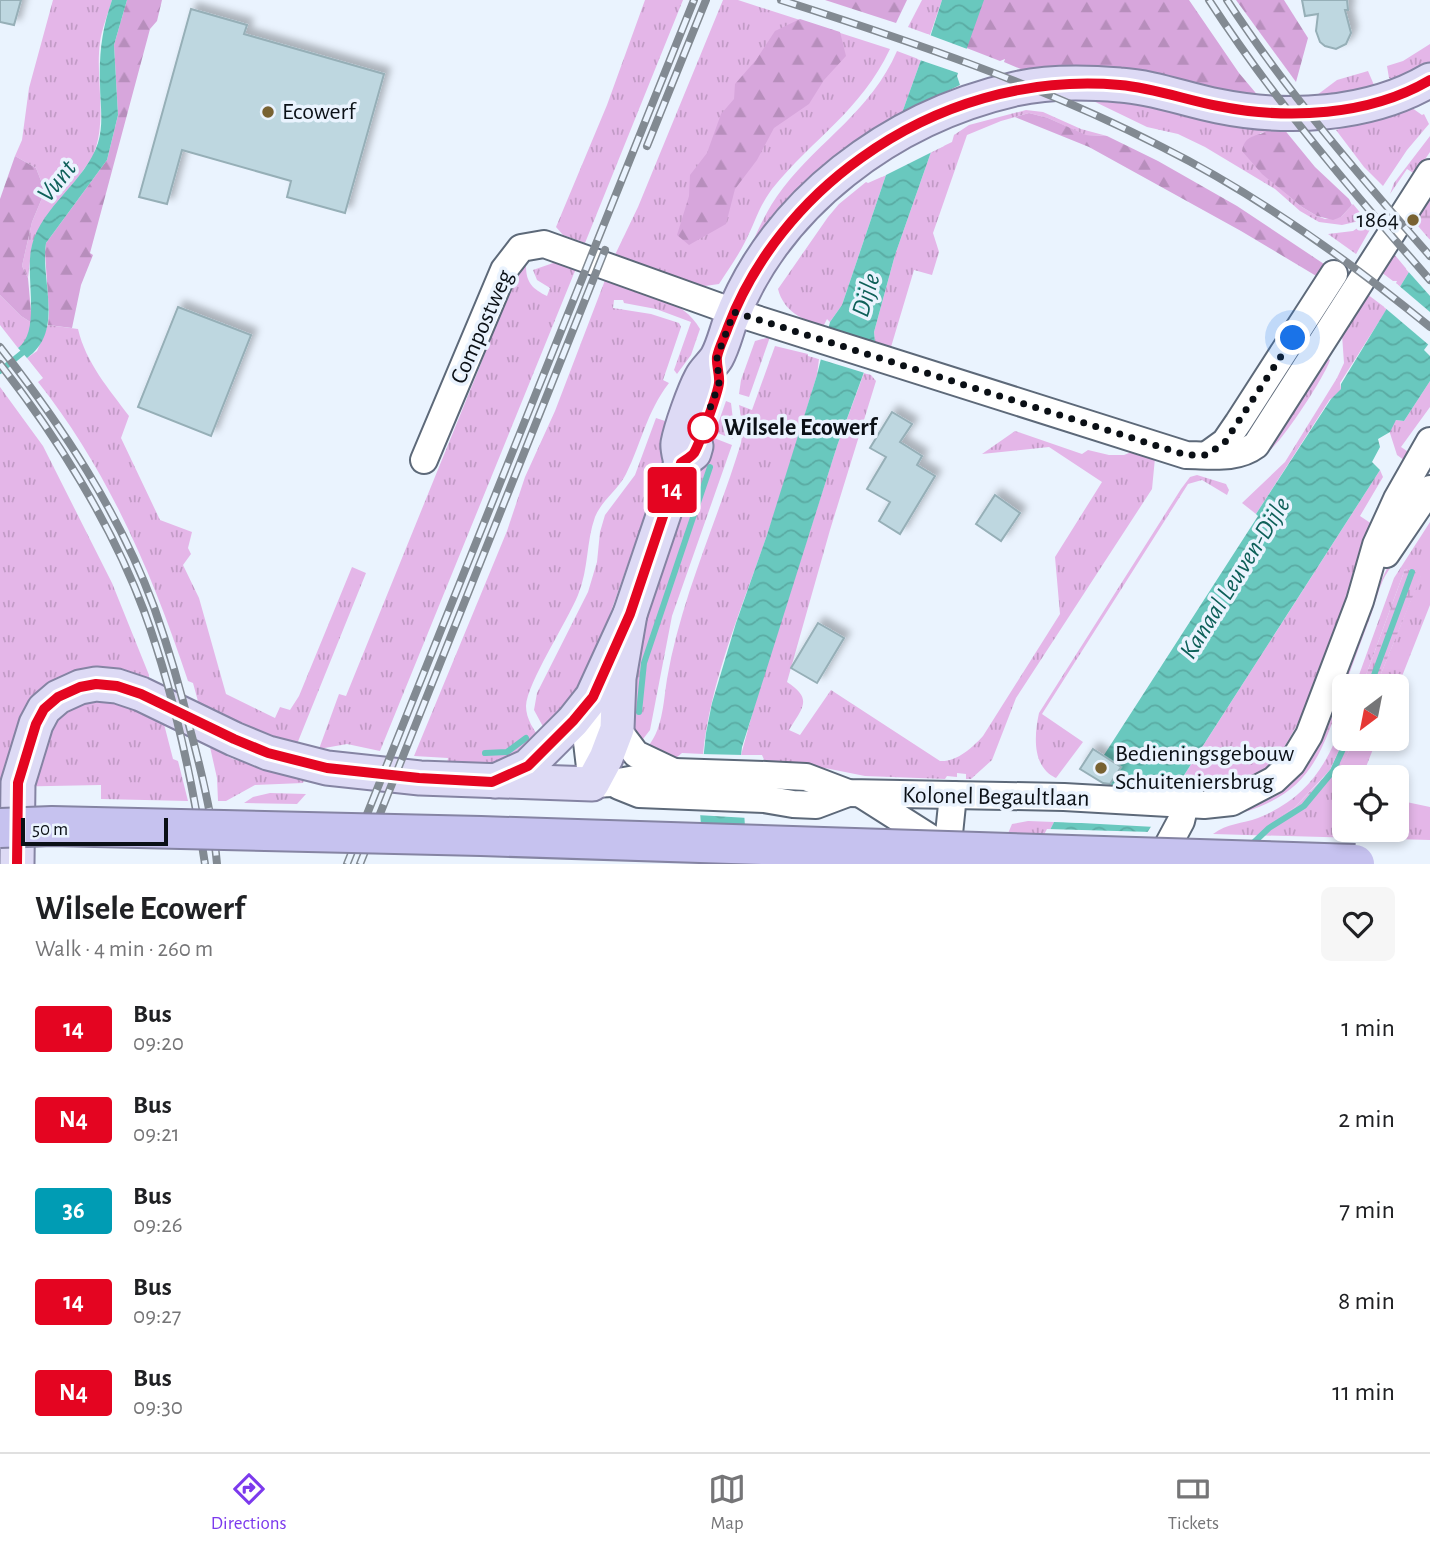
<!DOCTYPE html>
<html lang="en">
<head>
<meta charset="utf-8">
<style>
	:root { --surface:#fff; --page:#f6f6f6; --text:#202124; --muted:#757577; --line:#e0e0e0; --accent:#7c3aed }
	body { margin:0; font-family:"Alegreya Sans",sans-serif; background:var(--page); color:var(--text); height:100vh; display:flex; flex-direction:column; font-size:26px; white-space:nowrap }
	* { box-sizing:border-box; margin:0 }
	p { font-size:23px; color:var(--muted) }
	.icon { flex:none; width:38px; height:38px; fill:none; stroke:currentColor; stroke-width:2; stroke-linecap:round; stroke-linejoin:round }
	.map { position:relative; height:864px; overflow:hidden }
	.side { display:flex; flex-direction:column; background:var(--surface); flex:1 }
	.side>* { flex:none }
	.badge { padding:0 14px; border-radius:5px; font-size:24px; line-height:46px }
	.needle { width:46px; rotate:212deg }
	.fabs { position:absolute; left:1332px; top:674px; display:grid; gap:14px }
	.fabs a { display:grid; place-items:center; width:77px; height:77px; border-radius:10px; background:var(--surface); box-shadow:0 4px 10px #0003; font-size:35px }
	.scale { position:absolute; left:21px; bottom:18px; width:147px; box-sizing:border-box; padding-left:7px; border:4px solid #0b1016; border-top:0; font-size:19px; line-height:24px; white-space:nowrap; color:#0b1016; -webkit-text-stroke:5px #eaf3fe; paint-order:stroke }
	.you { position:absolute; width:35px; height:35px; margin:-18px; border:5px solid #fff; border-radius:50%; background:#1a73e8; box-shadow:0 0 0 10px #1a73e833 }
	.map>.badge { position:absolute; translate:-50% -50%; box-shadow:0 0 0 4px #fff }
	.round { display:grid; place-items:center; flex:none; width:74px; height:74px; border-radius:10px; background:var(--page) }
	.overview { display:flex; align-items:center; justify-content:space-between; height:119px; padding:0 35px }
	h1 { font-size:33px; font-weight:600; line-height:52px }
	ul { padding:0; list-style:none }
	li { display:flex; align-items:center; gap:21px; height:91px; padding:0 35px }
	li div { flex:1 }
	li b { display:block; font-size:26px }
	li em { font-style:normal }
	li .badge { min-width:77px; font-weight:700; text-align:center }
	.tab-bar { display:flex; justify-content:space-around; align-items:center; height:98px; border-top:2px solid var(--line); background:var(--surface); font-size:19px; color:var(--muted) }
	.tab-bar a { display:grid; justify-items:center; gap:4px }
	.tab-bar .current { color:var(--accent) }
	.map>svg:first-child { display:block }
	.grass { fill:url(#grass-tufts) }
	.forest { fill:url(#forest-firs) }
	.wetland { fill:url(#wetland-marsh) }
	.water { fill:url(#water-waves) }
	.pier { fill:#eaf3fe }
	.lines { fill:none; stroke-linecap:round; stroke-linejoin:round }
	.stream { stroke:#69c8be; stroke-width:6 }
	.building { fill:#bed7e0; stroke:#96afb7; stroke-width:2; filter:url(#shadow) }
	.minor-casing { stroke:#5d6979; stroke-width:30 }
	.major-casing { stroke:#8584a3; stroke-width:37 }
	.minor { stroke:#fff; stroke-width:26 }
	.major { stroke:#dddaf5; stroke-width:33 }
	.rail-casing { stroke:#828a92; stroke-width:8 }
	.rail { stroke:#eaf3fe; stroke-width:5; stroke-dasharray:16; stroke-linecap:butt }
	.highway-bridge-casing { stroke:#8584a3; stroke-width:42; stroke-linecap:butt }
	.highway-bridge { stroke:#c6c2ef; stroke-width:38 }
	.line-casing { stroke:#fff; stroke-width:16 }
	.line { stroke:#e40521; stroke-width:10 }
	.walk { stroke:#0b1016; stroke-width:7; stroke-dasharray:0 12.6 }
	.poi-dot { fill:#786232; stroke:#eaf3fe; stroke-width:2.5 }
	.stop-dot { fill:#fff; stroke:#e40521; stroke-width:3.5 }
	.labels { text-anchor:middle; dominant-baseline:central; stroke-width:7; stroke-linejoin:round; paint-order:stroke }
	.poi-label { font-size:24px; fill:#0b1016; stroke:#eaf3fe; text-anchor:start }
	.street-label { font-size:24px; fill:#0b1016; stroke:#eaf3fe }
	.stop-label { font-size:24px; font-weight:bold; fill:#0b1016; stroke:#eaf3fe; text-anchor:start }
	.water-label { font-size:26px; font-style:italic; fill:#0e6059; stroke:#eaf3fe }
</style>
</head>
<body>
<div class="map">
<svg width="1430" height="864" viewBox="0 0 1430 864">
	<defs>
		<pattern id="grass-tufts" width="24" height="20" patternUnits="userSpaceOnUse" patternTransform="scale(1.75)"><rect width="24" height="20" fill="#e4b6e8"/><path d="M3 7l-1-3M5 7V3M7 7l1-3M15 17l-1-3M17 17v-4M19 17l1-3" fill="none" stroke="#c29bc6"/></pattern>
		<pattern id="forest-firs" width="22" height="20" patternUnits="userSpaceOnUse" patternTransform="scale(1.75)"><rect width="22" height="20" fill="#d7a6dc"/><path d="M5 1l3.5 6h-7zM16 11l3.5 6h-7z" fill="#b78ebc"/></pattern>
		<pattern id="wetland-marsh" width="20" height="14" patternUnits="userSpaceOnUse" patternTransform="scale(1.75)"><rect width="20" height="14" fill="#e4b6e8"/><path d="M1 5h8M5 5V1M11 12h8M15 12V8" fill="none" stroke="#c29bc6"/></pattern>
		<pattern id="water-waves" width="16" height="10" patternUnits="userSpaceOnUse" patternTransform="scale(1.75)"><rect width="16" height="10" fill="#69c8be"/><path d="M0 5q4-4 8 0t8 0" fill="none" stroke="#5aaba3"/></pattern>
		<filter id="shadow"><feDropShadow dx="6" dy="-6" stdDeviation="3.5" flood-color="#0004"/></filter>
	</defs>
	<rect width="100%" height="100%" fill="#eaf3fe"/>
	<g class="grass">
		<path d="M53 0H112C108 14 102 28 100 42 95 81 108 119 93 156L32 245 28 278 22 266 32 222 45 191 36 168 15 156 22 140 29 88Z"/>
		<path d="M645 0H683L585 243 563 235 556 227 607 105Z"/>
		<path d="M723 0H738L890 49C860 112 813 138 772 189 758 208 755 223 745 242 738 256 728 270 719 284L705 286 613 259 638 207Z"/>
		<path d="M922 0H942L930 35 908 27Z"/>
		<path d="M1430 44V69L1396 82 1389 78 1387 66 1403 61Z"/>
		<path d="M897 51 921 60 902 113 887 120 859 144 752 251 749 250C759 228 768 207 783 188 821 139 871 111 897 51Z"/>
		<path d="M1368 71 1374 85 1369 92 1313 98 1337 80Z"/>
		<path d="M1087 98 1149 106 1271 128 1268 132 1260 133 1270 180 1302 207 1317 216 1325 219 1341 217 1353 204 1363 216 1355 222 1342 225 1319 222 1300 211 1275 189 1205 147 1178 134 1147 127Z"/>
		<path d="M1408 105 1422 115 1424 114 1429 124 1407 150 1383 186 1364 167 1336 130 1339 129 1334 123Z"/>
		<path d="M1026 110 1043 112 1081 129 1107 136 1085 135 1048 118 1029 113 1001 121 967 135 933 233 939 252 932 275 914 270 891 347 875 342 874 332 895 255 931 152 952 142 954 135 969 125Z"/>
		<path d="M1430 136V152L1415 174 1407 169 1390 194 1394 183Z"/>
		<path d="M886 175 842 305 830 322 827 319 823 327C802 319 784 312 778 289L828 217 839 204 866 182 868 183Z"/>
		<path d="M1368 221 1372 226 1356 254 1328 234 1353 231Z"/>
		<path d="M1394 254 1409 272 1400 287 1396 283 1397 281H1393L1381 272Z"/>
		<path d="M556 262 577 266 380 751 347 744 319 749 339 694 346 696 480 366 485 353 479 351 516 273 526 266C526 283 533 289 547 296L550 288 537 280 533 270Z"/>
		<path d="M607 275C637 288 685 300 700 329L691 355 677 374 674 370 691 322 656 309 624 303 623 300H614L613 308 651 314 679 323 681 327 663 380 669 383C646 413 642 442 626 474 618 490 602 500 595 517 586 542 589 568 578 595 567 622 527 683 526 706 526 719 534 730 541 740L495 763 447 764 448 758 414 756 507 531 525 477 555 411Z"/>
		<path d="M1367 294 1387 309 1340 383 1341 389 1336 397 1330 399 1256 514 1242 503 1285 462 1337 378 1344 363 1342 335Z"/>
		<path d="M0 295 21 316 32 323C30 333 28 341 18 348L0 325Z"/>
		<path d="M48 325 78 329C86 363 109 389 129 416L121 438 160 520 192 532 188 548 191 554 183 565 199 598 226 694 275 718 280 707 290 710 299 696 352 567 366 573 297 744 255 731 199 705 193 683 188 681C153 575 108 470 38 382L43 378 27 358 37 351Z"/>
		<path d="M770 337 749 397 739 394 741 380 755 341Z"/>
		<path d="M775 346 808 354V356L819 359 817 375C800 429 785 484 766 538 742 608 711 679 703 754L682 753 676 758 645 750C663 731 663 704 667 679 681 597 717 522 741 443L743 428 739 405 752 410Z"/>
		<path d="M1326 357 1330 360C1325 376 1279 447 1266 453Z"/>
		<path d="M864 373 871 375 876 381 830 530 787 682C813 699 803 707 789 730L800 735 831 690 940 761C957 762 972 748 983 736L1060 614 1055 557 1102 482 1049 447 982 454 1015 431 1082 454 1088 450 1109 455H1124L1134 451 1155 458 1152 489 1016 698 992 760 971 779H966V774L957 773V777L947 776 945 779 865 776 825 768 766 764 762 755H741L758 693 837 446Z"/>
		<path d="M1430 381V407L1401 447 1413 455 1408 463 1397 455 1389 430 1396 420 1404 421Z"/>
		<path d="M0 387 43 446 112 583 149 675 147 717 164 724 173 759 178 761 188 801 101 799V785L0 787Z"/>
		<path d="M726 401 731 403 734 428 733 439 715 432Z"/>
		<path d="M656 418 671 423 670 444 590 671 547 734 534 710 537 693 588 592 597 562 600 532 605 515 635 475Z"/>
		<path d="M714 438 732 445 672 616 650 730 640 743 626 718 628 670 701 455 707 456Z"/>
		<path d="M1380 470 1383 477 1360 516 1378 528 1324 664 1297 725 1278 758 1259 774 1238 785 1220 790 1174 791Z"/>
		<path d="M1197 475 1226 484 1229 490 1227 495 1202 480 1188 484 1042 714 1083 742 1056 778C1032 767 1034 736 1039 713L1181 489 1190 477Z"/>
		<path d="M1430 522V605L1397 689 1396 686H1376L1421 575 1405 569 1362 686H1355L1394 578Z"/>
		<path d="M1396 551C1396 562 1388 570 1383 580 1378 591 1375 604 1371 615 1362 639 1353 663 1345 686 1322 752 1312 796 1233 815 1250 804 1270 802 1286 789 1322 758 1333 714 1347 671 1361 630 1375 589 1396 551Z"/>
		<path d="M1344 718V739L1330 770 1294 808 1275 819 1280 823 1336 776 1355 739H1377L1362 777H1344V830H1396L1397 800 1430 807V840L1213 834C1227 823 1242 824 1258 818 1306 799 1328 765 1344 718Z"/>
		<path d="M210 747 233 759 304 776 305 778 303 783 255 785 226 801H218L217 778Z"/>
		<path d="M270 793 306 794 297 804 244 803 253 797Z"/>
		<path d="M1028 821 1054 822 1044 842 1004 843 1012 824Z"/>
	</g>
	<g class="forest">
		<path d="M127 0H162L157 21 150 29 90 253 93 255 81 285 72 328 48 325 49 312 45 252 46 243 107 160 118 115 114 45Z"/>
		<path d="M825 0H907L896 23Z"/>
		<path d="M983 0H1189L1239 73 1260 98 1037 76 1004 62 1005 59 1000 61 964 47Z"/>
		<path d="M1236 0H1284L1308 38 1296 82Z"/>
		<path d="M800 19 840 32 846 56 824 80 809 104 774 128 757 160 735 189 726 224 689 245 677 235 689 196 690 175 707 153 721 114 734 99 735 84 756 60 775 31Z"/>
		<path d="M1029 113 1048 118 1086 135 1107 136 1158 161 1237 206 1330 268 1323 280 1241 231 1089 147 1015 117Z"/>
		<path d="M1271 128H1283L1315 167 1349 199 1352 205 1341 217 1333 220 1317 216 1302 207 1262 174 1242 151C1245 132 1260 138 1271 128Z"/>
		<path d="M15 156 36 168 45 191 32 222 22 266 28 278 32 323 21 316 0 295V199Z"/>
	</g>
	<g class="wetland">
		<path d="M1430 191V240L1412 219Z"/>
		<path d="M1405 569 1422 574 1376 686H1362Z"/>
		<path d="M1344 739H1355C1348 751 1343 766 1335 778 1321 798 1300 810 1280 823L1274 819 1294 808 1330 771Z"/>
	</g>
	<g class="water">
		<path d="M112 0H127L114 45 118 115 107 160 46 243C40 281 65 331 27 358L18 348C42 331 24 274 32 245 42 206 85 182 98 143 104 123 100 104 100 84 99 53 102 29 112 0Z"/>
		<path d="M942 0H984L957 76 960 85 939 148 931 152 895 255 874 332 875 342 837 446 742 747 741 755 747 864H704L699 799 706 733 712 703 736 623 767 535 817 375 830 322 842 305 886 175 902 113 921 60 924 56Z"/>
		<path d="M1430 242V342L1424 350 1430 356V381L1404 421 1396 420 1390 432 1378 439 1380 447 1372 462 1380 470 1127 864 1044 842 1054 822 1083 823 1121 767 1104 755 1258 516 1256 514 1331 399 1341 389V384L1409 272Z"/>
	</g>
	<g class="pier">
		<path d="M927 34 970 50 961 74 917 59 921 54Z"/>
		<path d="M960 85 962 91 944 146 882 177 898 115Z"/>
		<path d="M1429 239 1430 240V296L1406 269Z"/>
		<path d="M1397 284 1430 312V346L1384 307Z"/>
		<path d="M825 327 878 343 868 374 816 358Z"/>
		<path d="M700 754 744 755 748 818 697 815 695 799Z"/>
		<path d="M1102 790 1174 798 1155 827 1063 822V819L1082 820Z"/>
		<path d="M1047 829 1152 832 1131 864 1041 840Z"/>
	</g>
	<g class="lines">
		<g class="stream">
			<path d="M0 371 27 349"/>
			<path d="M1370 686 1412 572"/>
			<path d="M639 712 644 663 710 467"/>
			<path d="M485 753 507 752 526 738"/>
			<path d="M1250 846 1269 828 1304 806 1333 771 1348 738"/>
		</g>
	</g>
	<g class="building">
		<path d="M0 0H21L14 25 0 22Z"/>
		<path d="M1302 0H1347L1348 10H1345L1351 33 1346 44 1336 49 1325 46 1320 42 1316 31 1318 14 1305 16Z"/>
		<path d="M191 9 247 25 244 34 384 74 345 213 287 197 291 181 182 150 167 204 139 197Z"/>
		<path d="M178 307 251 335 211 436 138 407Z"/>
		<path d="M892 412 912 424 900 442 922 456 917 465 935 476 900 534 879 521 890 502 867 489 886 457 870 448Z"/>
		<path d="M995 495 1020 513 1001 541 976 524Z"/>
		<path d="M818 623 844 638 817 683 791 668Z"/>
		<path d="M1093 749 1121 767 1110 784 1103 783 1080 769Z"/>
	</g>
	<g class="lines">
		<g class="minor-casing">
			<g id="minor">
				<path d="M1207 455 1225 442 1238 423 1334 274"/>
				<path d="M424 460 504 270 521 248 544 244 734 312 1186 455C1210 455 1236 460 1256 445L1430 173"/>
				<path d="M1386 554 1430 489"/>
				<path d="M592 697 587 742 592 784 613 783 674 772 766 775 806 777 848 793 1064 797 1204 805 1232 802 1274 780 1292 763 1309 735 1360 601 1376 545 1397 499 1430 441"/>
				<path d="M617 729 636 754 674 772"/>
				<path d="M619 786 639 794 764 799 793 804 816 805 848 793"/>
				<path d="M861 794 935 841 946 855"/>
				<path d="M946 863 953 795"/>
				<path d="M1158 864 1181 821 1185 804"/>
			</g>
		</g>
		<g class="major-casing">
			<g id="major">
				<path d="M681 463C680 457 677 449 678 443 681 427 694 391 701 378 705 370 713 364 717 357 723 346 726 333 730 322 776 202 892 117 1015 89 1049 81 1085 82 1120 85 1154 87 1186 100 1218 106 1286 120 1369 116 1430 80"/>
				<path d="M495 781 528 766 573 721 592 697 630 614 681 463 694 453 696 446"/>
				<path d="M17 864 18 783 36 724 44 709 58 697 80 687 96 684 117 686 141 694 234 739 268 753 327 768 420 778 592 784 606 758 617 729 619 678 630 614"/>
			</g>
		</g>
		<use href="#minor" class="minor"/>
		<use href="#major" class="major"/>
		<g class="rail-casing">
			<g id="rail">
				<path d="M781 0C910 41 1041 85 1162 147 1258 195 1347 259 1430 327"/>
				<path d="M1209 0C1274 100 1351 190 1430 280"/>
				<path d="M1227 0C1287 92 1358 174 1430 256"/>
				<path d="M647 146 706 0"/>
				<path d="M0 347C62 426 119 512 154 607 168 647 180 687 190 729 202 773 213 818 217 864"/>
				<path d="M0 364C57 437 112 525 144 611 174 693 192 778 205 864"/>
				<path d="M347 864 694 0"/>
				<path d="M360 864 605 250"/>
			</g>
		</g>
		<use href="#rail" class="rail"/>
		<g class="highway-bridge-casing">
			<path id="highway-bridge" d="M0 828 52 826 481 836 1355 864"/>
		</g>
		<use href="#highway-bridge" class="highway-bridge"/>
	</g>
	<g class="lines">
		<g class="line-casing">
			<path id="line" d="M17 864 18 783 36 724 44 709 58 697 80 687 96 684 117 686 141 694 234 739 268 753 327 768 419 778 492 782 528 766 573 721 593 697 630 614 681 463C685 460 691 457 694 453 699 445 718 393 719 383 720 375 716 365 717 357 719 347 725 336 728 327 754 259 802 200 861 158 936 104 1027 77 1120 85 1154 88 1186 100 1218 106 1287 120 1369 116 1430 80"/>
		</g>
		<use href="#line" class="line"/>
		<path class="walk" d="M703 428 700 435 719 384 717 357 734 312 1186 455H1207L1225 442 1293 338"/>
	</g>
	<g class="poi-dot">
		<circle cx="268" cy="112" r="7"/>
		<circle cx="1413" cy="220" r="7"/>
		<circle cx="1101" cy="768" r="7"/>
	</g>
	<circle class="stop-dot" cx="703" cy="428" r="14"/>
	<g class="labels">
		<g class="poi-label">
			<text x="282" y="112">Ecowerf</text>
			<text x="1399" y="220" text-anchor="end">1864</text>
			<text x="1115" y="754">Bedieningsgebouw<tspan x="1115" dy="28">Schuiteniersbrug</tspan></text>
		</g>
		<g class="street-label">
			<text transform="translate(482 327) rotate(-66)">Compostweg</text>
			<text transform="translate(996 797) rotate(1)">Kolonel Begaultlaan</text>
		</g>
		<g class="stop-label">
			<text x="724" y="428">Wilsele Ecowerf</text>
		</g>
		<g class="water-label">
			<text transform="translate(57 181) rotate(-51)">Vunt</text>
			<text transform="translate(866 295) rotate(-73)">Dijle</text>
			<text transform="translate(1235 578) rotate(-58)">Kanaal Leuven-Dijle</text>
		</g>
	</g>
</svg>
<div class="fabs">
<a><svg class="needle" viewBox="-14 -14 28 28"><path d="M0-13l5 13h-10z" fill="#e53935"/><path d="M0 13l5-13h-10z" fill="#757577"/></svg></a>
<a><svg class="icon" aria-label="locate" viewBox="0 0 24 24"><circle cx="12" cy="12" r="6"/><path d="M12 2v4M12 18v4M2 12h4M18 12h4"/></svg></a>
</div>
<div class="scale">50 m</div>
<div class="you" style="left:1293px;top:338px"></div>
<b class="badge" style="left:672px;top:490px;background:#e40521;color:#fff">14</b>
</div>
<section class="side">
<div class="overview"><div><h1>Wilsele Ecowerf</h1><p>Walk · 4 min · 260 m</p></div><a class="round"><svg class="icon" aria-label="heart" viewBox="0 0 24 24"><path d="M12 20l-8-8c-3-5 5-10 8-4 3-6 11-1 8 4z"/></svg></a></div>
<ul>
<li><span class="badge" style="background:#e40521;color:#fff">14</span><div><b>Bus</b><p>09:20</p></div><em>1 min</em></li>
<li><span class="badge" style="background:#e40521;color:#fff">N4</span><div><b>Bus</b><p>09:21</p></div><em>2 min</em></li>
<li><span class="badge" style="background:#009cb4;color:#fff">36</span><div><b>Bus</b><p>09:26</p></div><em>7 min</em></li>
<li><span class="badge" style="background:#e40521;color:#fff">14</span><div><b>Bus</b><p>09:27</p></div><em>8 min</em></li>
<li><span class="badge" style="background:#e40521;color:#fff">N4</span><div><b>Bus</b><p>09:30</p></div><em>11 min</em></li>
</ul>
</section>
<nav class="tab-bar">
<a class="current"><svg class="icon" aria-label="directions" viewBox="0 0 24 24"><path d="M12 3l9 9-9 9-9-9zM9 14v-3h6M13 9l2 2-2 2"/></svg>Directions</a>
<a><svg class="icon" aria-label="map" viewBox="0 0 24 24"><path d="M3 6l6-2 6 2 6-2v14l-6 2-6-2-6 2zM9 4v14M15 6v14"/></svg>Map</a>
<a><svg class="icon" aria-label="tickets" viewBox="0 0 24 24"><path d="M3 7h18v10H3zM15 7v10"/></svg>Tickets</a>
</nav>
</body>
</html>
